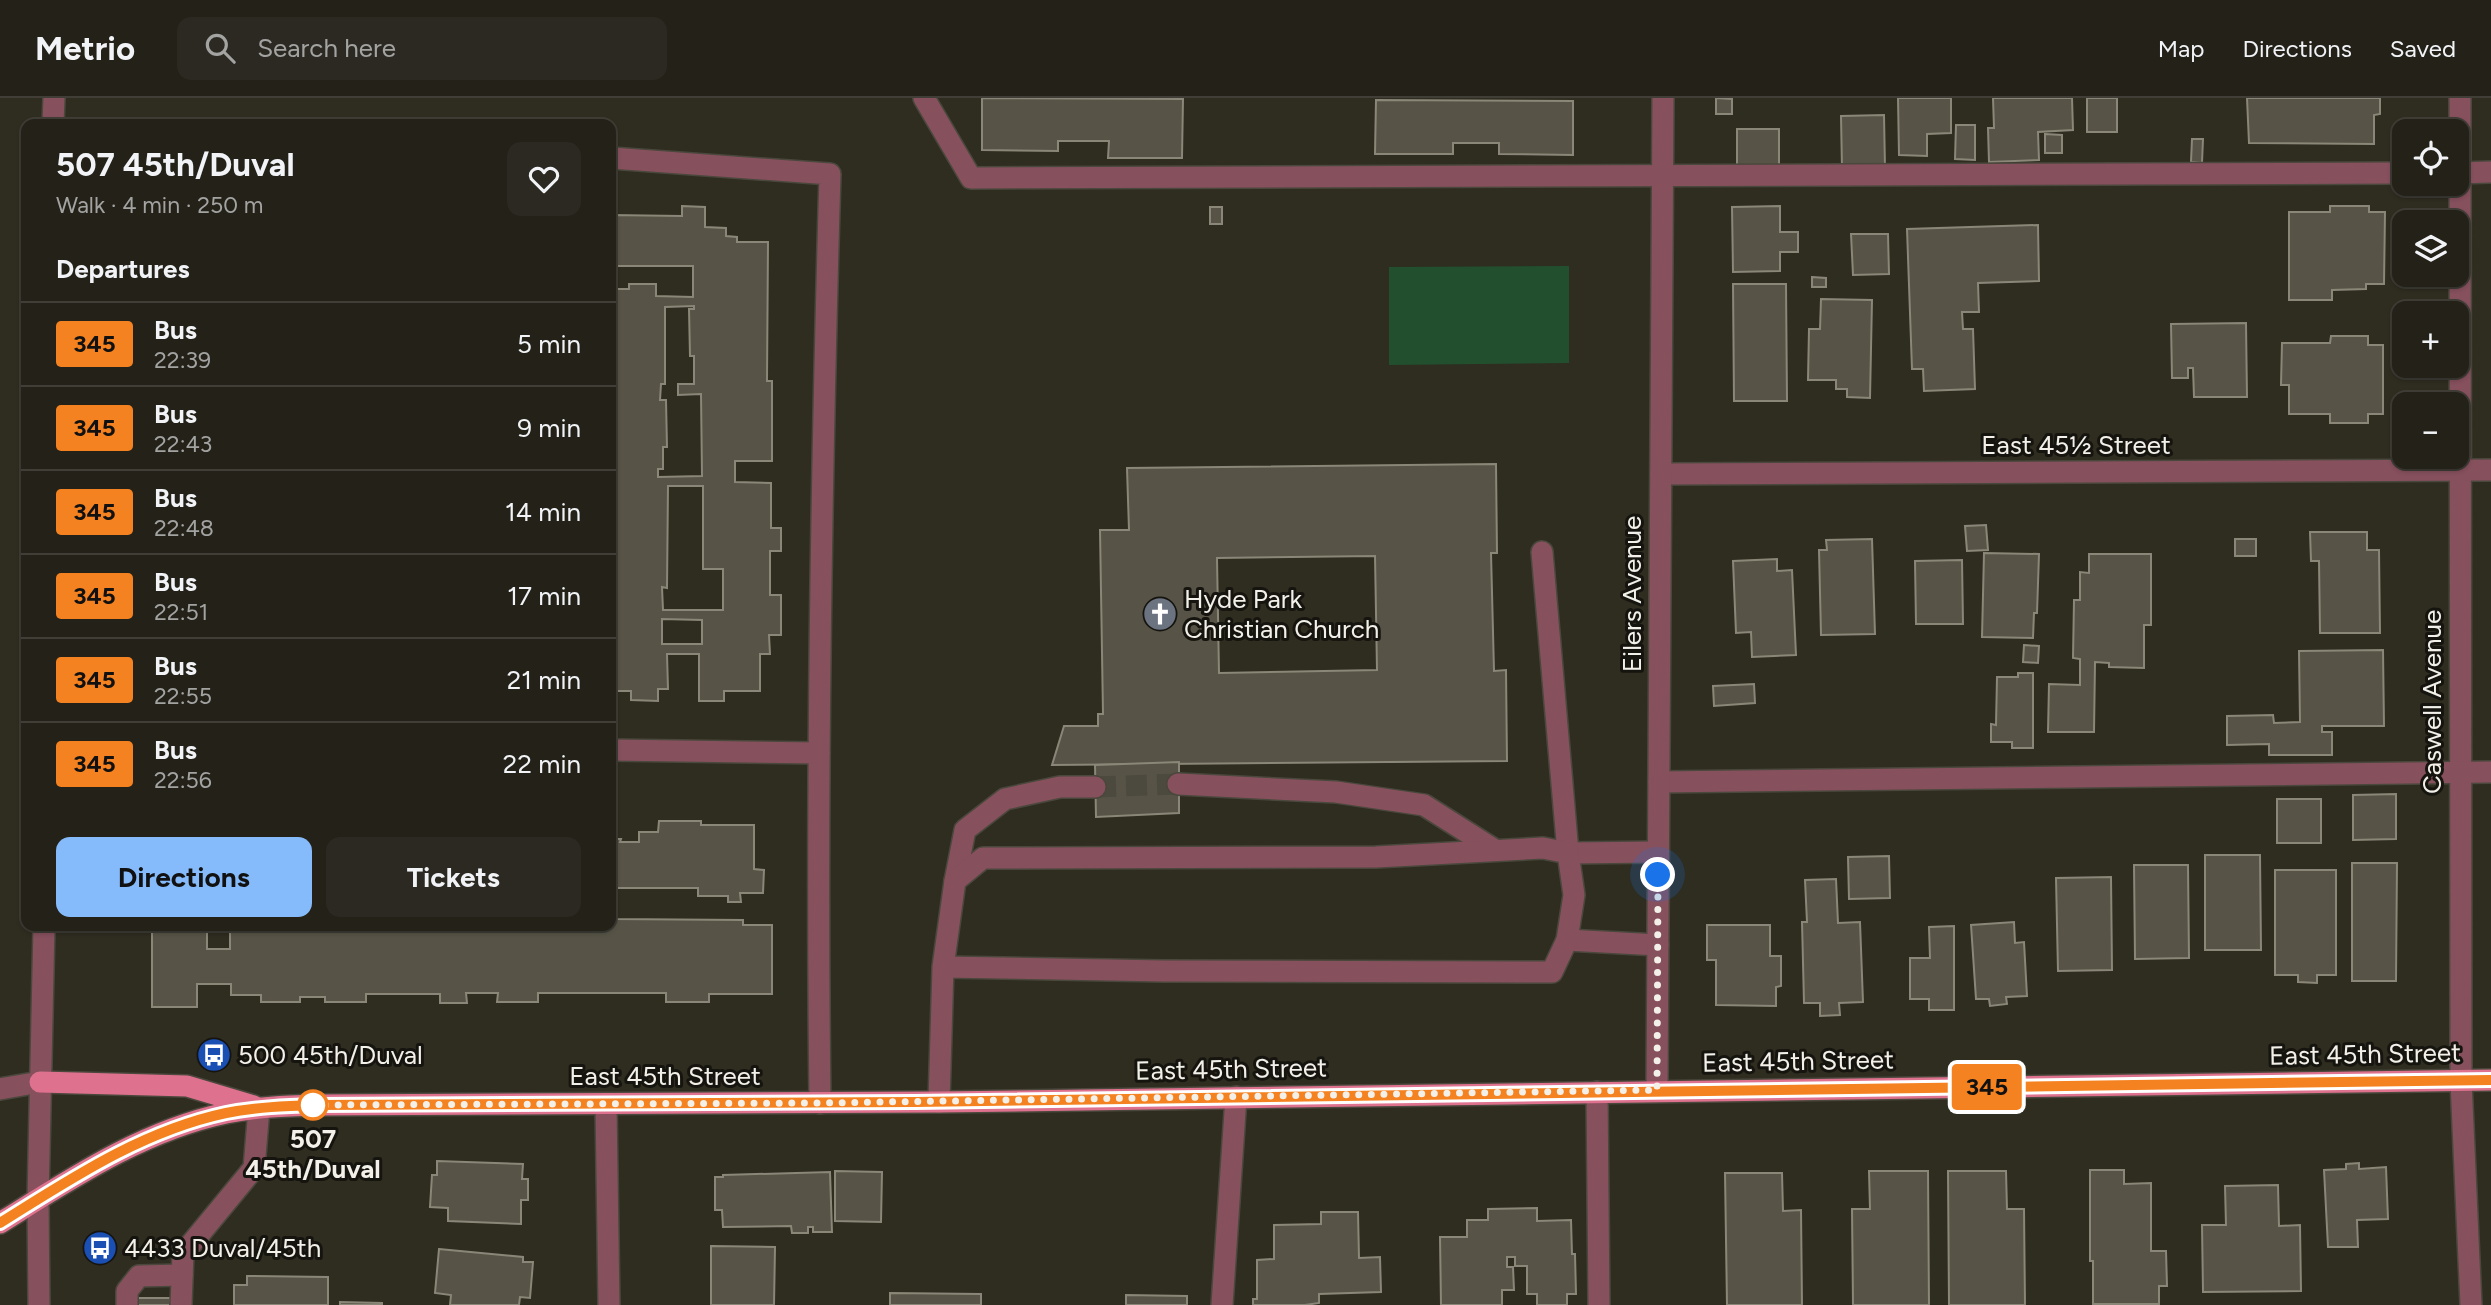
<!DOCTYPE html>
<html lang="en">
<head>
<meta charset="utf-8">
<style>
	:root { --surface:#232118; --page:#2b2921; --text:#f1f3f6; --muted:#a3a3a2; --line:#403e37; --accent:#86bbfb }
	body { margin:0; font-family:Figtree,sans-serif; background:var(--page); color:var(--text); height:100vh; display:flex; flex-direction:column; font-size:26px; white-space:nowrap }
	* { box-sizing:border-box; margin:0 }
	p { font-size:23px; color:var(--muted) }
	.icon { flex:none; width:38px; height:38px; fill:none; stroke:currentColor; stroke-width:2; stroke-linecap:round; stroke-linejoin:round }
	.map { position:relative; flex:1; overflow:hidden }
	.panel { position:absolute; left:21px; top:21px; width:595px; height:812px; display:flex; flex-direction:column; background:var(--surface); border-radius:14px; box-shadow:0 2px 5px #0004,0 0 0 2px var(--line) }
	.panel>* { flex:none }
	.badge { padding:0 14px; border-radius:5px; font-size:24px; line-height:46px }
	.buttons { position:absolute; left:2392px; top:21px; display:grid; gap:14px }
	.buttons a { display:grid; place-items:center; width:77px; height:77px; border-radius:14px; background:var(--surface); box-shadow:0 2px 5px #0004,0 0 0 2px var(--line); font-size:35px }
	.you { position:absolute; width:35px; height:35px; margin:-18px; border:5px solid #fff; border-radius:50%; background:#1a73e8; box-shadow:0 0 0 10px #1a73e833 }
	.map>.badge { position:absolute; translate:-50% -50%; box-shadow:0 0 0 4px #fff }
	h2 { padding:0 35px; font-size:26px; line-height:63px }
	.round { display:grid; place-items:center; flex:none; width:74px; height:74px; border-radius:14px; background:var(--page) }
	.head { display:flex; align-items:center; justify-content:space-between; height:119px; padding:0 35px }
	h1 { font-size:33px; font-weight:700; line-height:52px }
	.primary-button { display:flex; gap:14px; margin-top:auto; padding:14px 35px }
	.primary-button a { flex:1; height:80px; border-radius:14px; background:var(--accent); color:#111; font-size:28px; font-weight:700; line-height:80px; text-align:center }
	.primary-button a+a { background:var(--page); color:var(--text) }
	ul { padding:0; list-style:none }
	li { display:flex; align-items:center; gap:21px; height:84px; padding:0 35px; border-top:2px solid var(--line) }
	li div { flex:1 }
	li b { display:block; font-size:26px }
	li em { font-style:normal }
	li .badge { min-width:77px; font-weight:700; text-align:center }
	header { display:flex; align-items:center; gap:42px; box-sizing:border-box; height:98px; padding:0 35px; background:var(--surface); border-bottom:2px solid var(--line) }
	header strong { font-size:33px }
	nav { display:flex; gap:38px; margin-inline-start:auto; font-size:24px }
	.search { width:490px; height:63px; background:var(--page); display:flex; align-items:center; gap:18px; box-sizing:border-box; padding:0 24px; border-radius:14px; color:var(--muted); font-size:26px }
	.map>svg:first-child { display:block }
	.green { fill:#22502f }
	.building { fill:#575447; stroke:#8a8778; stroke-width:2; fill-rule:evenodd }
	.lines { fill:none; stroke-linecap:round; stroke-linejoin:round }
	.minor-tunnel { stroke:#4c493e; stroke-width:21; stroke-dasharray:21 10; stroke-linecap:butt }
	.minor-casing { stroke:#4a473c; stroke-width:24 }
	.major-casing { stroke:#4a473c; stroke-width:24 }
	.minor { stroke:#86505d; stroke-width:21 }
	.major { stroke:#de718e; stroke-width:21 }
	.line-casing { stroke:#fff; stroke-width:16 }
	.line { stroke:#f58220; stroke-width:10 }
	.walk { stroke:#f2f0e8; stroke-width:7; stroke-dasharray:0 12.6 }
	.stop-dot { fill:#fff; stroke:#f58220; stroke-width:3.5 }
	.labels { text-anchor:middle; dominant-baseline:central; stroke-width:6; stroke-linejoin:round; paint-order:stroke }
	.street-label { font-size:26px; fill:#f2f0e8; stroke:#16140f }
	.poi-label { font-size:26px; fill:#f2f0e8; stroke:#16140f; text-anchor:start }
	.stop-label { font-size:26px; font-weight:bold; fill:#f2f0e8; stroke:#16140f }
</style>
</head>
<body>
<header>
<strong>Metrio</strong>
<div class="search"><svg class="icon" aria-label="search" viewBox="0 0 24 24"><circle cx="10" cy="10" r="6"/><path d="M15 15l6 6"/></svg>Search here</div>
<nav><a>Map</a><a>Directions</a><a>Saved</a></nav>
</header>
<div class="map">
<svg width="2491" height="1207" viewBox="0 0 2491 1207">
	<rect width="100%" height="100%" fill="#2f2c20"/>
	<path class="green" d="M1569 168V265L1389 267V169Z"/>
	<g class="building">
		<path d="M982 0 1183 1 1182 60H1108L1109 43H1058V53L982 52Z"/>
		<path d="M1716 0 1732 1V16H1716Z"/>
		<path d="M1898 0H1951V35L1927 36V58L1899 57Z"/>
		<path d="M1993 0H2072L2073 32 2038 34 2039 62 1989 64 1988 30H1994Z"/>
		<rect x="2087" y="0" width="30" height="34"/>
		<path d="M2247 0H2380V16L2374 17V46L2249 45Z"/>
		<path d="M1376 2 1573 3V57L1499 56V45H1453V56H1375Z"/>
		<path d="M1884 17 1885 70 1842 71 1841 18Z"/>
		<path d="M1956 27H1975V62L1955 61Z"/>
		<path d="M1737 31H1779V67L1737 68Z"/>
		<path d="M2045 36 2062 37V55H2045Z"/>
		<path d="M2192 41H2203L2202 65 2191 64Z"/>
		<path d="M682 108 705 109V129L726 130V138L737 139V144H768L767 283H772V363H735V384L771 385V430H781V453H770V497H781V537H769L770 556H760V593H724V603H699V556H667L668 591H658V603L631 602V593H611V191H629V186H656V198L693 199V168H611V117L682 118ZM694 208V211H689L690 258H694V286H678V297L701 296 702 378 658 379V371H663V349H667L666 302H660L661 286H665V209ZM668 388H703V471H723V512H663L662 489 667 490ZM662 521 702 522V546H662Z"/>
		<path d="M1780 108V134H1798V154H1780V173L1733 174 1732 109Z"/>
		<path d="M2330 108H2369V114H2385L2384 186H2366V191L2332 192V202H2289V114H2330Z"/>
		<rect x="1210" y="109" width="12" height="17"/>
		<path d="M2038 127 2039 183 1978 185 1979 214H1962L1963 231H1973L1975 291 1924 293 1923 271H1912L1907 131Z"/>
		<path d="M1851 136H1888L1889 176 1853 177Z"/>
		<path d="M1812 179 1826 180V189H1812Z"/>
		<path d="M1733 186H1786L1787 303H1734Z"/>
		<path d="M1821 201 1872 202 1870 300 1847 299V291H1836V282H1808L1809 231H1820Z"/>
		<path d="M2246 225 2247 299H2194L2193 270H2188V280H2172L2171 226Z"/>
		<path d="M2331 238H2368V247H2383V316H2368V325H2330V316H2289V287H2281L2282 245H2330Z"/>
		<path d="M1496 366 1497 455H1491L1494 573 1506 572 1507 663 1052 667 1064 628H1098V616H1103L1100 432H1129L1127 370ZM1375 458 1377 572 1219 575 1217 460Z"/>
		<path d="M1986 427 1988 452 1967 453 1965 428Z"/>
		<path d="M2310 434H2367V452H2379L2380 535H2320L2319 463H2311Z"/>
		<path d="M1872 441 1875 536 1821 537 1819 452H1827L1826 442Z"/>
		<rect x="2235" y="441" width="21" height="17"/>
		<path d="M1984 455 2039 456 2037 515H2034L2033 540 1982 539Z"/>
		<path d="M2089 456H2151V527H2144V570L2109 569V565L2095 564 2094 634H2048L2049 586 2080 587V561L2073 560 2074 502H2080V474L2089 475Z"/>
		<path d="M1777 461V473L1792 472 1796 557 1752 559 1751 534 1736 535 1733 463Z"/>
		<path d="M1962 462 1963 526H1916L1915 463Z"/>
		<path d="M2024 547 2039 548 2038 565 2023 564Z"/>
		<path d="M2383 552 2384 628H2322V634H2332V657H2269V646L2227 647V618L2273 617 2274 625 2300 624 2299 553Z"/>
		<path d="M2018 575H2033V650H2012V644H1991V626L1996 627 1997 579H2018Z"/>
		<path d="M1754 586 1755 605 1714 608 1713 588Z"/>
		<path d="M1179 664V715L1096 719 1095 667Z"/>
		<path d="M2396 696V741L2353 742V697Z"/>
		<rect x="2277" y="701" width="44" height="44"/>
		<path d="M659 723H701V727H754V771L764 772 763 795H740L741 804H728V798H698V790H611V741H621L620 744H639V734H658Z"/>
		<path d="M2205 757H2260L2261 852H2205Z"/>
		<path d="M1889 758 1890 800 1849 801 1848 759Z"/>
		<path d="M2352 765H2397L2396 883H2352Z"/>
		<path d="M2134 767H2188L2189 860 2135 861Z"/>
		<path d="M2275 772H2336V877H2317V885L2298 884V877H2275Z"/>
		<path d="M2111 779 2112 872 2058 873 2056 780Z"/>
		<path d="M1836 781 1838 825 1860 824 1863 904 1839 905 1840 917 1820 918V905H1804L1802 824H1807L1805 782Z"/>
		<path d="M611 817 613 821 743 822V827H772V896H709V904H666V895H538V904H497L498 895H466L467 905H440V896H366V904H325V899H300V904H261V897H231V886H197V909H152V828H207V851H230V829L611 828Z"/>
		<path d="M2014 824 2015 845 2024 844 2027 898 2006 899 2007 906 1990 908 1989 901H1976L1971 827Z"/>
		<path d="M1707 827H1770V858H1781V888L1776 889V908L1716 907V862H1707Z"/>
		<path d="M1954 828V912H1929V901H1910V860H1930L1929 829Z"/>
		<path d="M437 1063 523 1066 522 1081H528V1102H521V1126L448 1123V1110L430 1109 432 1077H437Z"/>
		<path d="M2359 1065V1071L2386 1069 2388 1121 2357 1122 2358 1149H2328L2324 1072 2346 1071V1066Z"/>
		<path d="M2090 1072H2124V1086L2151 1085V1153H2166L2167 1188H2159V1206H2093V1163H2090Z"/>
		<path d="M835 1073 882 1074 881 1124 835 1123Z"/>
		<path d="M1869 1073H1928L1929 1207H1853L1852 1111H1870Z"/>
		<path d="M1948 1073H2006L2007 1111H2024L2025 1207H1949Z"/>
		<path d="M830 1074 832 1134H813V1129H808V1135H792L791 1128 723 1129 722 1112H715V1079H723V1077Z"/>
		<path d="M1725 1075H1782L1783 1113 1801 1112 1802 1207H1727Z"/>
		<path d="M2278 1087 2279 1128 2300 1127 2301 1193 2203 1194 2202 1127H2226L2225 1088Z"/>
		<path d="M1537 1110V1123L1571 1122 1572 1156H1575L1576 1196H1567V1207H1537V1196H1527V1168H1515V1159H1507V1169H1513L1514 1192H1502V1207H1441L1440 1139H1467V1122H1488V1111Z"/>
		<path d="M1321 1114H1358L1359 1160 1380 1159 1381 1194 1319 1196V1205L1305 1207H1253V1201H1257V1162L1274 1161V1127L1321 1126Z"/>
		<path d="M711 1148 775 1149 774 1207H711Z"/>
		<path d="M439 1151 523 1159V1164H533L530 1200 520 1199 519 1207H450L451 1197 435 1195Z"/>
		<path d="M247 1178 328 1179V1207H234V1187H247Z"/>
		<path d="M890 1195 981 1196V1207H890Z"/>
		<path d="M1126 1197 1187 1198V1207H1126Z"/>
		<path d="M137 1200H170V1207H133Z"/>
		<path d="M340 1204 382 1205V1207H340Z"/>
	</g>
	<g class="lines">
		<path class="minor-tunnel" d="M1095 689 1178 686"/>
		<g class="minor-casing">
			<g id="minor">
				<path d="M924 0 971 80 2404 75"/>
				<path d="M2460 0 2461 983 2471 1207"/>
				<path d="M53 26 54 0"/>
				<path d="M611 60 830 76C821 386 816 695 820 1005"/>
				<path d="M2457 75 2491 74"/>
				<path d="M1661 376 2491 372"/>
				<path d="M1542 454 1568 755 1658 754"/>
				<path d="M611 652 819 655"/>
				<path d="M1659 684 2491 674"/>
				<path d="M1178 686 1336 694 1424 707 1495 752"/>
				<path d="M955 783 965 732 1005 701 1060 689H1095"/>
				<path d="M1567 842 1658 847"/>
				<path d="M0 991 40 984"/>
				<path d="M1657 993 1663 0"/>
				<path d="M1597 994 1599 1207"/>
				<path d="M939 1004 943 869 955 783 983 760 1376 759 1543 750 1568 755 1574 797 1567 842 1552 874 1163 873 943 869"/>
				<path d="M606 1007 609 1207"/>
				<path d="M39 1207 38 1102 44 828"/>
				<path d="M127 1207V1193L139 1178 182 1177"/>
				<path d="M181 1207 183 1156 254 1070 259 1010"/>
				<path d="M1222 1207 1236 999"/>
			</g>
		</g>
		<g class="major-casing">
			<g id="major">
				<path d="M40 984 187 988 254 1008"/>
				<path d="M0 1125C72 1080 142 1033 226 1015 256 1009 286 1008 317 1007L939 1004 2491 982"/>
			</g>
		</g>
		<use href="#minor" class="minor"/>
		<use href="#major" class="major"/>
	</g>
	<g class="lines">
		<g class="line-casing">
			<path id="line" d="M0 1125C72 1080 142 1033 226 1015 256 1009 286 1008 317 1007L915 1004 2491 982"/>
		</g>
		<use href="#line" class="line"/>
		<path class="walk" d="M313 1007 820 1005 1657 992 1658 777"/>
	</g>
	<defs>
		<g id="church-disc" transform="scale(1.75)"><circle r="9.5" fill="#6b7280" stroke="#16140f"/><path d="M-1.2-6h2.4v3.5h3.3v2.4h-3.3V6h-2.4V-.1h-3.3v-2.4h3.3Z" fill="#fff"/></g>
		<g id="bus-disc" transform="scale(1.75)"><circle r="9.5" fill="#1a4fb4" stroke="#16140f"/><path d="M-5-6H5V4H4V6H2V4H-2V6H-4V4H-5ZM-3.5-4V0h7V-4ZM-3.5 1.2v1.5H-2V1.2ZM2 1.2v1.5H3.5V1.2Z" fill="#fff"/></g>
	</defs>
	<g fill-rule="evenodd">
		<use href="#church-disc" x="1160" y="516"/>
		<use href="#bus-disc" x="214" y="957"/>
		<use href="#bus-disc" x="100" y="1150"/>
	</g>
	<circle class="stop-dot" cx="313" cy="1007" r="14"/>
	<g class="labels">
		<g class="street-label">
			<text x="2076" y="347">East 45½ Street</text>
			<text transform="translate(1632 496) rotate(-90)">Eilers Avenue</text>
			<text transform="translate(2432 604) rotate(-90)">Caswell Avenue</text>
			<text transform="translate(2365 956) rotate(-1)">East 45th Street</text>
			<text transform="translate(1798 963) rotate(-1)">East 45th Street</text>
			<text transform="translate(1231 971) rotate(-1)">East 45th Street</text>
			<text x="665" y="978">East 45th Street</text>
		</g>
		<g class="poi-label">
			<text x="1184" y="501">Hyde Park<tspan x="1184" dy="30">Christian Church</tspan></text>
			<text x="238" y="957">500 45th/Duval</text>
			<text x="124" y="1150">4433 Duval/45th</text>
		</g>
		<g class="stop-label">
			<text x="313" y="1041">507<tspan x="313" dy="30">45th/Duval</tspan></text>
		</g>
	</g>
</svg>
<div class="buttons">
<a><svg class="icon" aria-label="locate" viewBox="0 0 24 24"><circle cx="12" cy="12" r="6"/><path d="M12 2v4M12 18v4M2 12h4M18 12h4"/></svg></a>
<a><svg class="icon" aria-label="layers" viewBox="0 0 24 24"><path d="M12 4l9 5-9 5-9-5zM3 14l9 5 9-5"/></svg></a>
<a>+</a>
<a>−</a>
</div>
<div class="you" style="left:1658px;top:777px"></div>
<b class="badge" style="left:1987px;top:989px;background:#f58220;color:#111">345</b>
<section class="panel">
<div class="head"><div><h1>507 45th/Duval</h1><p>Walk · 4 min · 250 m</p></div><a class="round"><svg class="icon" aria-label="heart" viewBox="0 0 24 24"><path d="M12 20l-8-8c-3-5 5-10 8-4 3-6 11-1 8 4z"/></svg></a></div>
<h2>Departures</h2>
<ul>
<li><span class="badge" style="background:#f58220;color:#111">345</span><div><b>Bus</b><p>22:39</p></div><em>5 min</em></li>
<li><span class="badge" style="background:#f58220;color:#111">345</span><div><b>Bus</b><p>22:43</p></div><em>9 min</em></li>
<li><span class="badge" style="background:#f58220;color:#111">345</span><div><b>Bus</b><p>22:48</p></div><em>14 min</em></li>
<li><span class="badge" style="background:#f58220;color:#111">345</span><div><b>Bus</b><p>22:51</p></div><em>17 min</em></li>
<li><span class="badge" style="background:#f58220;color:#111">345</span><div><b>Bus</b><p>22:55</p></div><em>21 min</em></li>
<li><span class="badge" style="background:#f58220;color:#111">345</span><div><b>Bus</b><p>22:56</p></div><em>22 min</em></li>
</ul>
<div class="primary-button"><a>Directions</a><a>Tickets</a></div>
</section>
</div>
</body>
</html>
